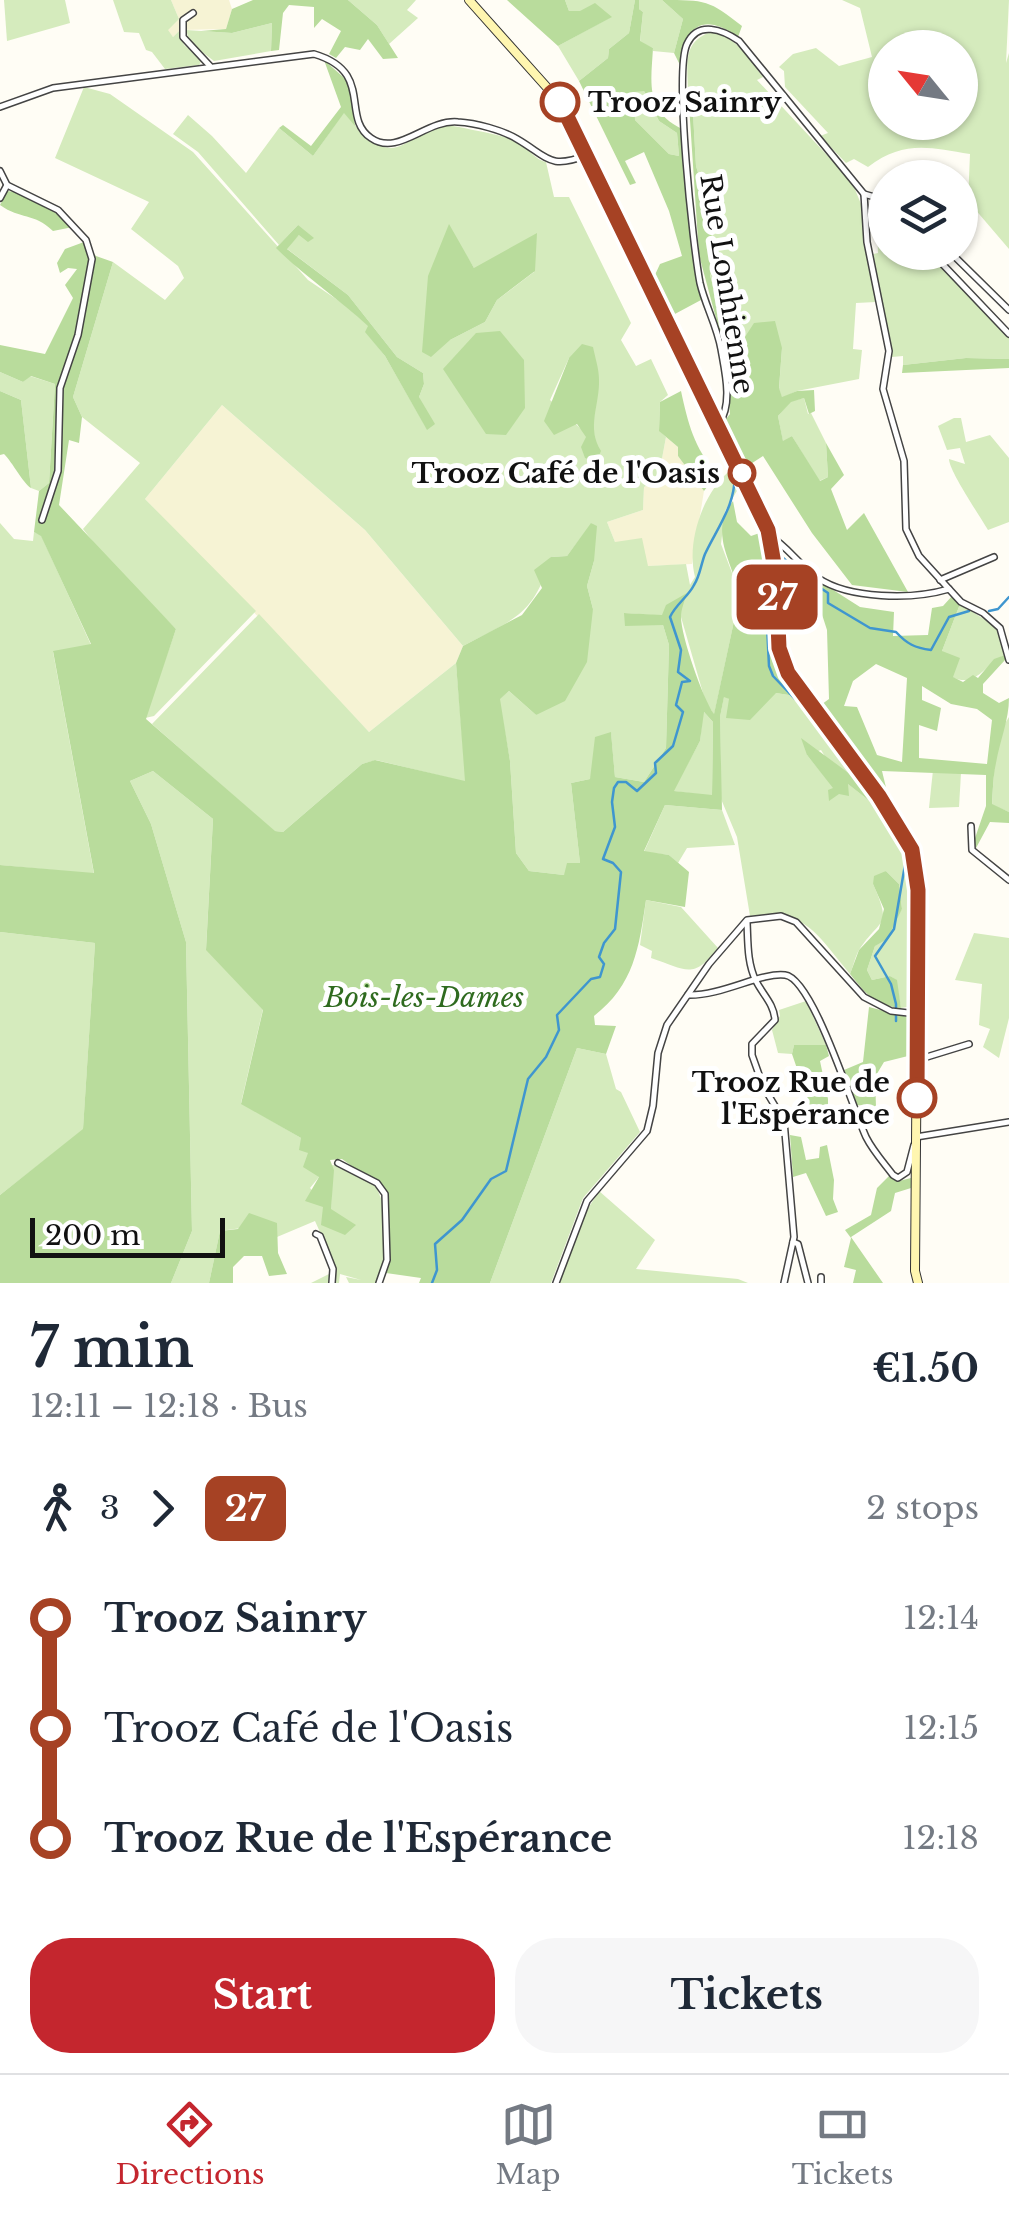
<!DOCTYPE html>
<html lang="en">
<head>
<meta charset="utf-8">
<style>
	:root { --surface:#fff; --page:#f6f6f7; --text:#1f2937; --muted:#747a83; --line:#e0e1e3; --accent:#c4262e }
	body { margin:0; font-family:"Libre Baskerville",serif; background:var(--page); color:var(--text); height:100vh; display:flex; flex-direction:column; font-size:38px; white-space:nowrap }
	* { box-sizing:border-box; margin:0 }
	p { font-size:32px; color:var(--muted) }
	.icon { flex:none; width:55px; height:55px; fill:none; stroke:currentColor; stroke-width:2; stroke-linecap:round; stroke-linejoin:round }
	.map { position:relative; height:1283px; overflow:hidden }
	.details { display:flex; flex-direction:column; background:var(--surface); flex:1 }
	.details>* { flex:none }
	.badge { padding:0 20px; border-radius:15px; font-size:35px; line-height:65px }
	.needle { width:65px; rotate:300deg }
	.controls { position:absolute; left:868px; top:30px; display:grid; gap:20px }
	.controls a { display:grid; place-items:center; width:110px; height:110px; border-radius:50%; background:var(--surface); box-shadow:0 2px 8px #0004; font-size:50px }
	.scale { position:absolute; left:30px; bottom:25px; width:195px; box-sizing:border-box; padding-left:10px; border:5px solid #111; border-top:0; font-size:28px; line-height:35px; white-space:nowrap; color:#111; -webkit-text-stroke:8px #fff; paint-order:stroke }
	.map>.badge { position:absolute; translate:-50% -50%; box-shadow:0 0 0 5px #fff }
	.legs { display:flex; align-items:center; gap:15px; height:110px; padding:0 30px; font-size:32px }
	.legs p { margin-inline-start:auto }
	.headline { display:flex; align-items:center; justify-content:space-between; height:170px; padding:0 30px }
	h1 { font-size:55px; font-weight:700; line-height:75px }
	.button { display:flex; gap:20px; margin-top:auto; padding:20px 30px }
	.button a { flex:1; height:115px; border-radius:40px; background:var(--accent); color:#fff; font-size:40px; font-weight:700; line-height:115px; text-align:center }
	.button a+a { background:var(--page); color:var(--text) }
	ul { padding:0 30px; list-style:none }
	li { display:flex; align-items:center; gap:35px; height:110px; font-size:38px }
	li i { display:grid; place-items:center; width:15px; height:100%; margin:0 12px; background:currentColor }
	li i::after { content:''; width:25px; height:25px; margin:-12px; border:8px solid; border-radius:50%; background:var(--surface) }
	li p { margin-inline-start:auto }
	li:first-child i { background:linear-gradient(#0000 50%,currentColor 0) }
	li:last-child i { background:linear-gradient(currentColor 50%,#0000 0) }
	.tabs { display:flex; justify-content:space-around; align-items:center; height:140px; border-top:2px solid var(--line); background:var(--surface); font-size:28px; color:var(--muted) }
	.tabs a { display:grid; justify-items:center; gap:5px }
	.tabs .on { color:var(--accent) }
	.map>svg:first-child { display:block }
	.farmland { fill:#f6f3d4 }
	.green { fill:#d5ebbd; fill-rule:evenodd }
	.forest { fill:#b9dc9c; fill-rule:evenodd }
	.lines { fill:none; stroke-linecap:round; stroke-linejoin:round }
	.stream { stroke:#3f96cf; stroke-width:2.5 }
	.street-casing { stroke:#444; stroke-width:8 }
	.secondary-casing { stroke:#333; stroke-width:10 }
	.street { stroke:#fff; stroke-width:5 }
	.secondary { stroke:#fff6b0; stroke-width:8 }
	.line-1-casing { stroke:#fff; stroke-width:22 }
	.line-1 { stroke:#a64224; stroke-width:15 }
	.stop-1-dot { fill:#fff; stroke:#a64224; stroke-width:5 }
	.labels { text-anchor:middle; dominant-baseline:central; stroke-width:10; stroke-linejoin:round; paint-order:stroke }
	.stop-label { font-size:28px; font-weight:bold; fill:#111; stroke:#fff; text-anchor:end }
	.street-label { font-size:28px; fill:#111; stroke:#fff }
	.park-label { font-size:28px; font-style:italic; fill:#2f6b1f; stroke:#fff }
</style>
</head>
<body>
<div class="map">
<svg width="1009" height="1283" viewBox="0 0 1009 1283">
	<rect width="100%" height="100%" fill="#fffdf5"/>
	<g class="farmland">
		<path d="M171 0H229L232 9 226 29 180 30 173 37 167 30 179 19Z"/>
		<path d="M222 405 365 530 463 646 456 663 369 732 145 499Z"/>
		<path d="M666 437 678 447V456L704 491 692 564 648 566 615 542 607 522 643 510 644 487 658 480Z"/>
	</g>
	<g class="green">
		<path d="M4 0H65L70 23 7 41Z"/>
		<path d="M113 0H171L179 19 168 30 173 37 180 30 184 45 202 60 199 65 165 69 152 52 146 50 139 33 124 32Z"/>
		<path d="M348 0H416L407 10 418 18 389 44 377 25Z"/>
		<path d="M565 0H635L629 33 609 49 608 58 579 81 558 46 611 17 569 11Z"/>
		<path d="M639 0H662L683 19 674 53 653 51V48L640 42 643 12 639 9Z"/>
		<path d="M842 0H1009L1006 63 1009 53V249L968 201 970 154C929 147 903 140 868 167L854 159 846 163 820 136 828 133 785 87 784 71 779 67 793 54 816 48 839 66 872 57 860 8ZM885 48H960V122H885Z"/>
		<path d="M272 23 271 51 214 61 190 43 186 30 232 33Z"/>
		<path d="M714 31C737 39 749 58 763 77L757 80 852 182 861 204 864 238 876 302 856 303 853 349 862 350 859 379 797 391 782 398 779 389 782 348 732 359 710 275 713 222 696 166 692 96 688 90C687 61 683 40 714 31Z"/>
		<path d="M84 87 110 94 193 152 308 280 345 305 369 326 366 332 385 356 427 429 419 397 424 384 423 373 397 357 348 295 286 248 299 235 298 225 279 245 198 152 173 134 188 115 212 136 246 173 279 128 313 156 344 112C406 190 403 115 459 127 477 131 498 134 514 140 527 144 532 159 546 162L554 197H569L631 323 621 340 636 366 651 359 668 395 660 402 659 430 666 437 658 480 644 487 643 510 607 522 615 542 642 538 648 566 686 564 690 585 695 577C686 542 703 491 732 469L738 489 725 511 721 544 737 586 739 598 714 715 705 700 681 617 625 613V625H663L669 645 666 748 644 782 615 777 611 733 590 779 571 783 580 863 564 875 529 871 516 853 510 761 499 699 509 691 536 715 593 609 587 586 594 561 592 523 567 556 551 557C534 616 514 619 463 646L365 530 222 405 145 499 256 611 154 716 145 718 176 629 105 557 83 529 140 463 82 417 73 397 113 262 165 300 184 278 178 266 131 229 149 202 55 158ZM448 226 474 268 534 272 497 300 485 322 450 340ZM569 358 599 379 593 424 595 442 550 400Z"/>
		<path d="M633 91H644L659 121 677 133 679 156 669 154 635 120Z"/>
		<path d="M876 204 885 205V252L927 253 1009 338V359L966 358 903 365V356L892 357 873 254 878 253Z"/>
		<path d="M0 372 23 382 30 376 55 384 49 483 39 491 31 488 21 400 0 391Z"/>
		<path d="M804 398 808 414 811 413 826 443 828 477 819 481 792 436 783 442 778 416 791 401Z"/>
		<path d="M954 418H961L966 442 990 435 1009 458V522L988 530C980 516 949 471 949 459L965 464 960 448 947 450 938 426Z"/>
		<path d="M0 523 14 539 33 541 34 532 41 535 91 645 53 652 94 874 0 865Z"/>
		<path d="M960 604 998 628 1005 655C984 663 978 689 952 677L942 651Z"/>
		<path d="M259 614 369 732 456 663 466 782 376 760 362 764 283 832 274 831 152 724Z"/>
		<path d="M776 693 801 697 859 772 850 774 826 758 821 750 807 755 834 788 830 800 847 783 872 803 885 806 910 853 915 889 913 1006 901 1008 896 980 890 976 872 980 867 970 875 946 902 909 899 884 886 871 873 884C893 929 880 917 859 950 855 957 853 967 850 974 817 935 806 908 750 916L737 837 721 799 720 717 724 696 729 699Z"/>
		<path d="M703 711 713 722 712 796 673 791 700 741Z"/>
		<path d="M1009 717V812L992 805C994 777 993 741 1009 717Z"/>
		<path d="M933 770 961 773 959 807 929 808Z"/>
		<path d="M153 771 213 819 206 949 263 1009 241 1103 301 1138 319 1177 310 1188 331 1210 332 1165 347 1168 376 1186 382 1201 384 1262 376 1283H349L346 1277 361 1280 340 1274 339 1283H311L337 1270 315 1221 277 1237V1223L220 1231 209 1283H171L192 1231 186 942 151 824 130 781Z"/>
		<path d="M665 805 722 810 735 845 687 848 678 863 669 855 644 852Z"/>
		<path d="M646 900 681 907 718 948C693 980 687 970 651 958L652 951 640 945Z"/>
		<path d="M0 932 95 943 83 1130 0 1195Z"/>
		<path d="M974 933 1009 938V1018L999 1058 983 1047 990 1029 979 1025 982 984 955 980Z"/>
		<path d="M806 1001 826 1045H794L792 1054 778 1053 772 1030 780 1016 779 1010Z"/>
		<path d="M577 1048 606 1054 616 1089 621 1092 640 1132 583 1198 551 1283H490Z"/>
		<path d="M599 1191 655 1240 636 1269 738 1279 748 1283H559L584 1215Z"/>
	</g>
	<g class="forest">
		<path d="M253 0H348L377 25 398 58 383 59 368 39 360 50 345 47 336 58 329 54 341 31 322 19 314 28V7L289 5 283 13 279 50 271 51 272 23 232 33 201 31 226 29 232 9Z"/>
		<path d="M507 0H565L569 11H580L595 3 612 17 558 46Z"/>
		<path d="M635 0H639V9L643 12 640 41 653 48C651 83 645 111 682 129L687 207 701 300 673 315 654 277 660 264 682 256 669 211 644 152 625 161 636 183 630 185 579 81 608 58 609 49 629 33ZM644 91 659 121 677 133 679 156 669 154 635 120 634 92Z"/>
		<path d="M662 0C706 0 709 0 742 26L738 37C701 11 687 27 680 65L674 53 683 19Z"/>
		<path d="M324 60 351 84 355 126 344 113 313 156 279 128 283 125 311 146 341 107Z"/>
		<path d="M688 90 692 96 696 166 713 222 711 246 717 260 710 275 732 357 754 323 775 321 782 348 779 388 782 397 797 391 814 390 815 411 809 414 804 398 791 402 778 416 783 441 792 436 820 481 828 477 826 443 844 475 831 489 847 530 864 513 908 592 852 585 812 533 763 456 743 469 722 424 730 414 724 348 699 255Z"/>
		<path d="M7 191C41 195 50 201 73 227L53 231C33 212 21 220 0 205Z"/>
		<path d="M449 224 474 268 537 233 535 271 497 300 485 322 450 340 431 357 422 352 428 276Z"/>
		<path d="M298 225 314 238 308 242 299 235 287 249 348 295 397 357 423 373 424 384 419 397 435 424 427 430 385 356 365 332 368 326C338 298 305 277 276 248Z"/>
		<path d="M84 242 96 256 113 262 73 397 82 417 79 443 69 440 59 505 176 629 146 719 275 831 283 832 362 764 375 760 465 781 456 663 463 646 522 615 542 588 534 570 551 557 567 556 591 523 597 526 594 561 587 586 593 609 587 662 565 701 536 715 509 691 500 699 510 761 516 853 529 871 564 875 567 863H580L571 783 590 779 595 737 611 732 615 777 644 782 666 748 669 645 663 625 625 626 624 613 662 615 666 605 687 593C685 600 681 609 681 617 681 636 703 699 714 714L739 598C735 563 707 535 733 501L737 522 751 536 768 530 779 649 801 697 776 693 750 720 726 718 729 699 724 697 720 717 722 810 665 805 644 851 669 855 689 872 685 907 646 900C639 948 634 985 594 1016L595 1025 616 1026 606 1054 577 1048 490 1283H419L421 1278 386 1273V1191L342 1159 330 1160 334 1170 331 1209 356 1225 345 1235 321 1225 323 1207 305 1201 319 1177 303 1167 308 1153 299 1150 301 1138 241 1104 263 1010 206 950 213 819 153 771 130 781 151 824 186 942 192 1231 171 1283H0V1195L83 1129 95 943 0 932V865L94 873 53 651 91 644 41 536 34 532 39 491 49 483 55 384 31 376 23 382 0 372V345L45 354 73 298 65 285 77 269 68 268 60 273 57 263 65 249ZM704 712 713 722 712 795 674 791 700 741Z"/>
		<path d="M500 331 524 360 525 408 506 435 486 434 443 369 476 333Z"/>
		<path d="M582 344 593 347C595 357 599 369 599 379 600 405 586 427 601 451L596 462 585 458 581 447 586 437 577 424 554 435 544 421 569 358Z"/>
		<path d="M966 358 1009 359V368L902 373 903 365Z"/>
		<path d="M0 391 21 400 31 488C23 483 13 463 4 454L0 455Z"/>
		<path d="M681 391C688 423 694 448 717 474L704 491 678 456V447L659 431 660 402Z"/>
		<path d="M816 579 860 607 894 612 893 636 928 635 932 608 943 606 953 595 960 604 942 651 960 658 953 677 963 682 973 675 978 678 994 659 1005 655V660L983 684V693L999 703 1009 698C1009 720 1000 740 996 763 993 776 993 790 992 804L1009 812V823L990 822 976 848 974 841 986 806V775L882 771 891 808 818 707 829 699 827 630 817 599ZM876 664 907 678 902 762 877 755 857 707 844 706 853 681ZM922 686 951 704 977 709 992 720 987 764 919 758V725L937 731 941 708 922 700Z"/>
		<path d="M801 738 850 774 859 772 885 806 872 803 848 784 849 796 839 794 829 801 828 790 833 788 807 755Z"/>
		<path d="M886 871 899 884 902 909 887 939 875 946 867 970 872 980 890 976 897 980 901 1008C875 1006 865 993 850 974L859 950 879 929 884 909 873 884 874 876Z"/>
		<path d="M869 1007 911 1018 912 1055 884 1062 875 1077 876 1107 856 1105 844 1070 863 1062Z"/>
		<path d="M794 1045H826L829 1056 820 1061 828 1099V1125L815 1121 792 1054Z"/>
		<path d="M790 1135 801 1137 806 1160 819 1158 820 1147 827 1145 834 1180 833 1199 838 1212 826 1216 806 1173 793 1177Z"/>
		<path d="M889 1176 899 1181 911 1178V1188L895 1193 891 1211 851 1237 883 1283H853L856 1270 844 1267 851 1238 845 1230 871 1215 877 1188Z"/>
		<path d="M249 1213 277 1223 278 1253 287 1274 269 1276 262 1256H244L233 1267V1283H209L220 1231 238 1229Z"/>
	</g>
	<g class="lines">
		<g class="stream">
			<path d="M759 528 768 558 766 605 769 666 773 676 795 699"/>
			<path d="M781 556 804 577 828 593V603L870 628 896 632C907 644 915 648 931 650L949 617 969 611"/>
			<path d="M989 611 998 609 1009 597"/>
			<path d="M896 1021V1004L891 984 875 956 894 929 907 853"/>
			<path d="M432 1283 437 1270 435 1244 462 1220 491 1179 506 1171 528 1079 546 1057 559 1030 557 1015 591 979 600 977 604 964 599 957 604 943 615 929 621 872 613 863 603 859 615 827 612 802 614 788 618 782H626L637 791 656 773 655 763 673 746 683 712 676 705 682 682 690 681 678 672 681 650 670 617C676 604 688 597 694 585 700 576 701 564 705 554 717 528 738 502 734 471"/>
		</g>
		<g class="street-casing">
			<g id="street">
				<path d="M193 13 183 20V37L210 66"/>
				<path d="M0 107 53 88 314 54C375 72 340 117 371 138 398 157 426 119 458 122 476 123 502 130 517 139 548 157 549 170 587 155"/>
				<path d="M0 171 7 185 58 210 86 240 92 259 78 335 60 388 58 471 42 520"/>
				<path d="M864 194 885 200"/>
				<path d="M877 196 885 182"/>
				<path d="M0 198 7 185"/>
				<path d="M931 252 1009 334"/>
				<path d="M950 252 1009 310"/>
				<path d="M719 424C733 403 725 372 721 349 717 326 705 305 700 283 693 246 674 72 687 44 698 20 723 30 739 41L864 194 867 242 889 351 883 389 904 461 906 529 919 556 949 589 961 602 983 613 1000 628 1009 660"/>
				<path d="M770 536C788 547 800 566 818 578 849 599 912 600 949 589"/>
				<path d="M940 580 994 557"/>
				<path d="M971 826 972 850 1009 880"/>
				<path d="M747 922C748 942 747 963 756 981 763 995 774 1004 775 1020L752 1044V1055L763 1086 784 1121 794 1237 784 1283"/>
				<path d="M688 995C722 996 761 972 785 975 813 978 853 1110 866 1137 873 1151 884 1163 893 1175L898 1178 907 1172 914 1145"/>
				<path d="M917 1060 969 1044"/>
				<path d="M916 1137 1009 1122"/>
				<path d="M338 1163 377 1183 385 1194 387 1260 379 1283"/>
				<path d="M316 1234 320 1236 333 1269 332 1283"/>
				<path d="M793 1242 798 1244 808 1283"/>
				<path d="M821 1277V1283"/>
				<path d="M556 1283 587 1201 647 1131 653 1106 658 1053 667 1025 709 964 747 920 781 916 796 922 864 997 891 1011 917 1014"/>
			</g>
		</g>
		<g class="secondary-casing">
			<path id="secondary" d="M469 0 560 102 567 114 768 530 775 575 779 649 788 673 900 827 912 850 918 890 915 1271 918 1283"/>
		</g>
		<use href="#street" class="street"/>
		<use href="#secondary" class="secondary"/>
	</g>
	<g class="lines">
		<g class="line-1-casing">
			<path id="line-1" d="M560 102 768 530 776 575 779 648 788 673 879 796 912 850 918 890 917 1098"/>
		</g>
		<use href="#line-1" class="line-1"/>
	</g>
	<g class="stop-1-dot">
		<circle cx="560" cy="102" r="18"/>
		<circle cx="742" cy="473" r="12"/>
		<circle cx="917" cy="1098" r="18"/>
	</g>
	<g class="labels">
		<g class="stop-label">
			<text x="588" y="102" text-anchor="start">Trooz Sainry</text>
			<text x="720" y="473">Trooz Café de l'Oasis</text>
			<text x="890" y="1082">Trooz Rue de<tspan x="890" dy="32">l'Espérance</tspan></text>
		</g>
		<g class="street-label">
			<text transform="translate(727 284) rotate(81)">Rue Lonhienne</text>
		</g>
		<g class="park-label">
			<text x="424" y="997">Bois-les-Dames</text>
		</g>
	</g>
</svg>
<div class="controls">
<a><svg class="needle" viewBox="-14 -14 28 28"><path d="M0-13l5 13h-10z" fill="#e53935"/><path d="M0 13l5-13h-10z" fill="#747a83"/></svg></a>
<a><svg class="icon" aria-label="layers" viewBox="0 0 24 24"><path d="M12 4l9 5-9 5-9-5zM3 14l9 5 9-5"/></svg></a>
</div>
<div class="scale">200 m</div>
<b class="badge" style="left:777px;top:597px;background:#a64224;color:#fff">27</b>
</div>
<section class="details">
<div class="headline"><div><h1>7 min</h1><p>12:11 – 12:18 · Bus</p></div><b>€1.50</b></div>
<div class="legs"><svg class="icon" aria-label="walk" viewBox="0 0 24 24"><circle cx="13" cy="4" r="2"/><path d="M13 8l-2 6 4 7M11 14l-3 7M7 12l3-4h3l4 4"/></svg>3<svg class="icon" aria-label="forward" viewBox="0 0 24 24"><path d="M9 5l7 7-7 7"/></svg><b class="badge" style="background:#a64224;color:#fff">27</b><p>2 stops</p></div>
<ul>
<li><i style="color:#a64224"></i><b>Trooz Sainry</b><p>12:14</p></li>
<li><i style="color:#a64224"></i><span>Trooz Café de l'Oasis</span><p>12:15</p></li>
<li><i style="color:#a64224"></i><b>Trooz Rue de l'Espérance</b><p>12:18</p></li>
</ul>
<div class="button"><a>Start</a><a>Tickets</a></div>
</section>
<nav class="tabs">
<a class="on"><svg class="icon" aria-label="directions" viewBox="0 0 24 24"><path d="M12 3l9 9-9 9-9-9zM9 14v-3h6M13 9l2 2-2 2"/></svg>Directions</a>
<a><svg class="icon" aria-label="map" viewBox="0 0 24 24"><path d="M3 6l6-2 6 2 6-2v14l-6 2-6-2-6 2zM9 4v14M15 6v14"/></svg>Map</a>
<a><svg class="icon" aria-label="tickets" viewBox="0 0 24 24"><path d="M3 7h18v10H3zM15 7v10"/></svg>Tickets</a>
</nav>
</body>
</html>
